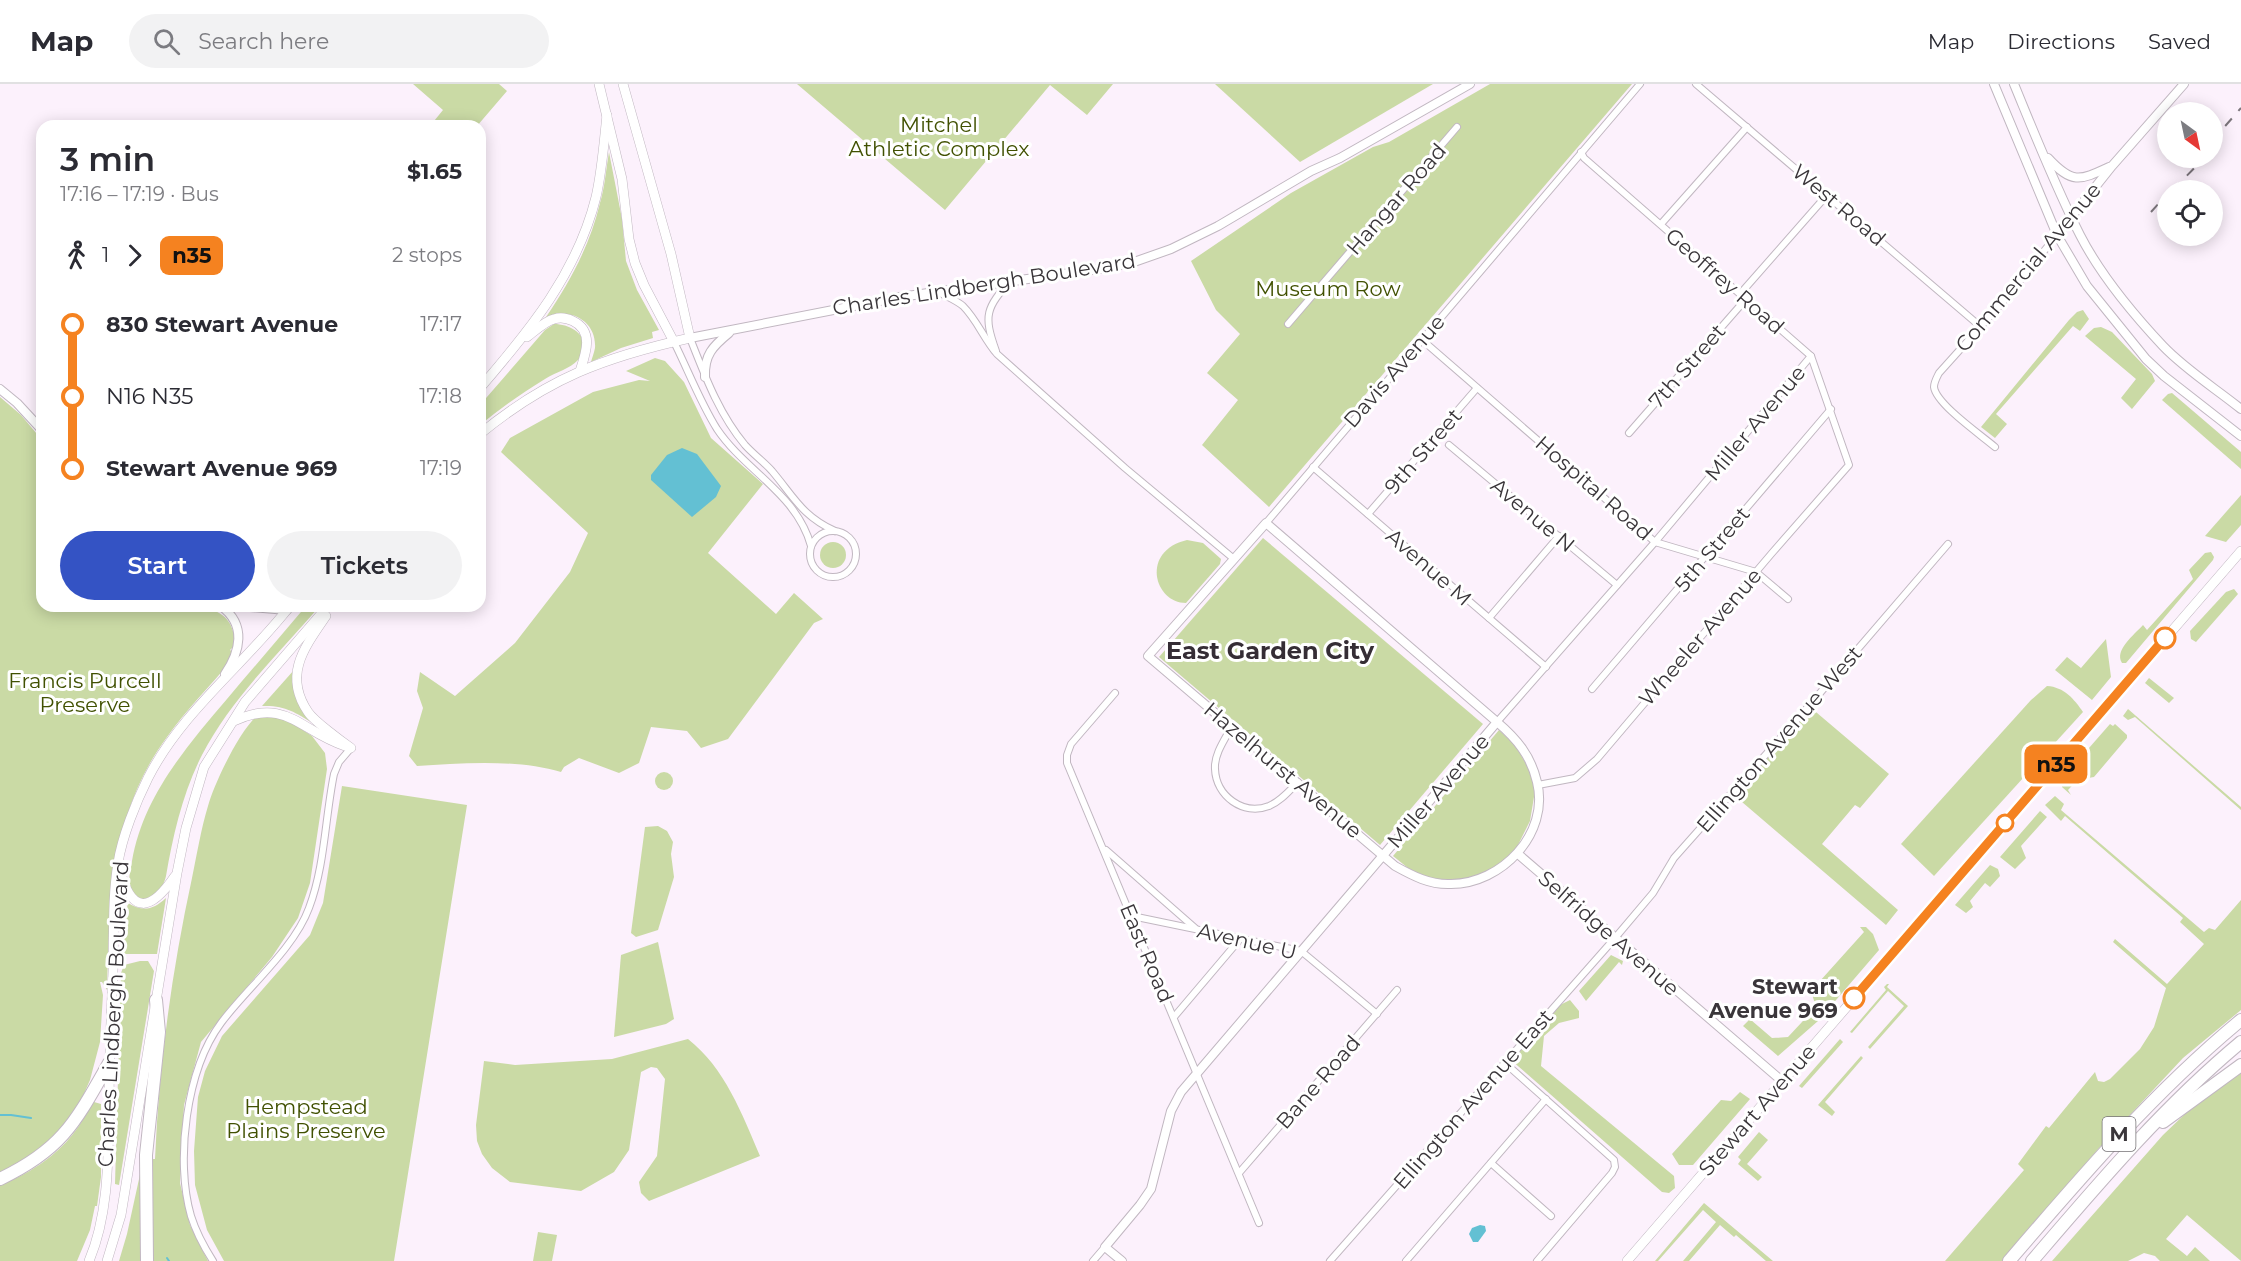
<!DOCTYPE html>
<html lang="en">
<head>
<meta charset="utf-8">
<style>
	:root { --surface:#fff; --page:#f2f2f3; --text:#2b2b33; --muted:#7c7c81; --line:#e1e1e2; --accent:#3453c4 }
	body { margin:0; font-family:Montserrat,sans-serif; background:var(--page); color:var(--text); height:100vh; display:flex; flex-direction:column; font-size:22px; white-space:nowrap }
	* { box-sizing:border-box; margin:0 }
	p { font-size:20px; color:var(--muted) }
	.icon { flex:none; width:33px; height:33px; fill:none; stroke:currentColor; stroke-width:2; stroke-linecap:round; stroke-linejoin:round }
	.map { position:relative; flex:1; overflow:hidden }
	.details { position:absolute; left:36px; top:36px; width:450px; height:492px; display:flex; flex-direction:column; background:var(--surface); border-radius:18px; box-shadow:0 3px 15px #0003 }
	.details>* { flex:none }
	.badge { padding:0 12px; border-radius:9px; font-size:21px; line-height:39px }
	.needle { width:39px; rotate:147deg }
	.tools { position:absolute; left:2157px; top:18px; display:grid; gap:12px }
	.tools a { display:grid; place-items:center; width:66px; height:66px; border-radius:50%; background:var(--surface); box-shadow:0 3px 15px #0003; font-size:30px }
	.map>.badge { position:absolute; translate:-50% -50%; box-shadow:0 0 0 3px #fff }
	.legs { display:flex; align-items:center; gap:9px; height:66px; padding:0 24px; font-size:20px }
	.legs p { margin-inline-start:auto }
	.overview { display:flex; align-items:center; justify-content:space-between; height:102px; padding:0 24px }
	h1 { font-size:33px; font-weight:600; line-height:45px }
	.action { display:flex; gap:12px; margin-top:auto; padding:12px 24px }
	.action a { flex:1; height:69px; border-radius:36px; background:var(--accent); color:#fff; font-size:24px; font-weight:600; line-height:69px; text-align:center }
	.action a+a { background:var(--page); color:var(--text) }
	ul { padding:0 24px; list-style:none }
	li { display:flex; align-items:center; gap:21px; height:72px; font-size:22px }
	li i { display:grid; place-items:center; width:9px; height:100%; margin:0 8px; background:currentColor }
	li i::after { content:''; width:15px; height:15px; margin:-8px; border:4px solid; border-radius:50%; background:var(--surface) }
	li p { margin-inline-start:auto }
	li:first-child i { background:linear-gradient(#0000 50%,currentColor 0) }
	li:last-child i { background:linear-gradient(currentColor 50%,#0000 0) }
	header { display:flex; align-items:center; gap:36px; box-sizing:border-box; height:84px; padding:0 30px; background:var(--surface); border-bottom:2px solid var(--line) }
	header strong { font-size:28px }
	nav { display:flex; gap:33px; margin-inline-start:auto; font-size:21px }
	.search { width:420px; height:54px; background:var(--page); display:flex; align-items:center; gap:15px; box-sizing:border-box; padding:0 21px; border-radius:33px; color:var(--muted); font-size:22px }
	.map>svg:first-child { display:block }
	.green { fill:#cadaa5 }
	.water { fill:#63c0d3 }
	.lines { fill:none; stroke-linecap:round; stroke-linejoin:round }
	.stream { stroke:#63c0d3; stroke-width:2 }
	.minor-casing { stroke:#c1b7c1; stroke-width:8 }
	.tertiary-casing { stroke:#c1b7c1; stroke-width:10 }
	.secondary-casing { stroke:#c1b7c1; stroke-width:10 }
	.motorway-casing { stroke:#c1b7c1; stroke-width:14 }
	.minor { stroke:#fff; stroke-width:6 }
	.tertiary { stroke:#fff; stroke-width:8 }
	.secondary { stroke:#fff; stroke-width:9 }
	.motorway { stroke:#fff; stroke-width:12 }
	.rail { stroke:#7c767c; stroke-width:2; stroke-dasharray:10 10; stroke-linecap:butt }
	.line-1-casing { stroke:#fff; stroke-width:14 }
	.line-1 { stroke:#f58220; stroke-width:9 }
	.stop-1-dot { fill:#fff; stroke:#f58220; stroke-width:3 }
	.labels { text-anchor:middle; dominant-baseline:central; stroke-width:6; stroke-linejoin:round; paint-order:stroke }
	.shield { fill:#fff; stroke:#757275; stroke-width:1.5 }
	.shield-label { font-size:20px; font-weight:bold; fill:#3a363a }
	.park-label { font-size:21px; fill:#415102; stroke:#fff }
	.street-label { font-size:21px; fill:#3a363a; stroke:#fff }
	.stop-label { font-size:21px; font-weight:bold; fill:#3a363a; stroke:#fff; text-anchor:end }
	.quarter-label { font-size:24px; font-weight:bold; fill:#352d35; stroke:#fff }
</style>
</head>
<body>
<header>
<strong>Map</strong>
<div class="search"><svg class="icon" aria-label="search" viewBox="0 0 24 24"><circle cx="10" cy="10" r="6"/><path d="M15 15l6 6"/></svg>Search here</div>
<nav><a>Map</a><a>Directions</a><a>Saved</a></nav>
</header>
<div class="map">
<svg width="2241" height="1177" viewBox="0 0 2241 1177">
	<rect width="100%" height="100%" fill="#fcf1fc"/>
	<g class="green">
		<path d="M413 0H499L507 7 477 42H430L443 26Z"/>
		<path d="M797 0H1113L1087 31 1050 1 945 126Z"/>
		<path d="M1215 0H1433L1300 78Z"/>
		<path d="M1490 0H1632L1269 423 1202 361 1238 316 1207 289 1240 250 1216 226 1191 177 1291 109 1373 63 1389 58Z"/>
		<path d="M609 68 622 135 626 177 637 206 659 246 652 248 653 254 621 264 591 278C592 274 594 269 595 264 597 236 569 223 546 233 570 198 590 161 600 119 605 102 606 85 609 68Z"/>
		<path d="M2083 226 2089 235 2080 247 2073 242 1996 330 2007 340 1995 354 1981 343 2069 236 2077 228Z"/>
		<path d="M554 240C574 240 595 256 578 276 570 285 556 288 545 295 522 309 501 324 480 341V321L545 246Z"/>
		<path d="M2101 243 2112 248 2152 290 2155 297 2132 325 2121 314 2136 295 2085 252 2094 244Z"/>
		<path d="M655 274 665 277 684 298 711 354 763 400 708 469 776 530 794 509 823 535 814 539 728 655 701 664 687 647 651 643 639 679 619 689 579 674 564 683 561 688C517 675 462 679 417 682L409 672 423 624 417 607 420 588 455 612 515 559 570 488 588 449 501 368 510 354 593 308 639 296 650 297 626 287Z"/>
		<path d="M2172 309 2241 368V385L2162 316 2168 310Z"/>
		<path d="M0 313 21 331 42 356V522H203C226 530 232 536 236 560L230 566 233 568 231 577C210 602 186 626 167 653 110 730 110 815 107 906L102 898H100L103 911 100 958 90 996 72 1037 41 1066 0 1090Z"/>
		<path d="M2241 411V441L2226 458 2205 452Z"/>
		<path d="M1263 454 1483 640 1380 761 1159 573Z"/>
		<path d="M1187 456 1203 459 1221 475 1220 480 1186 519C1154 519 1140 467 1187 456Z"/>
		<circle cx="833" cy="471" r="13"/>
		<path d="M2211 468 2214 473 2213 476 2126 579H2122C2114 566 2134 551 2143 541L2147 546 2193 495 2189 486 2205 469Z"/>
		<path d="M2234 505 2238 510 2196 558 2191 555 2190 547 2226 508Z"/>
		<path d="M306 522H320C279 569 231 615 202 671 183 708 173 751 166 792 163 807 144 827 132 808 126 799 131 786 132 777 143 713 186 663 227 615 253 584 280 553 306 522Z"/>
		<path d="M2106 555 2111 593 2092 616 2055 586 2067 573 2081 584Z"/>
		<path d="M294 586C292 608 299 623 313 639 294 628 285 621 262 622Z"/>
		<path d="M2149 594 2174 614 2169 619 2145 599Z"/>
		<path d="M2047 602C2064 603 2074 615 2083 628L1934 792 1901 760 2031 616Z"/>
		<path d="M1810 623 1889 690 1860 724 1855 721 1822 760 1898 826 1886 841 1735 712Z"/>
		<path d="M2128 625 2241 723V726L2135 633 2128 636 2123 632Z"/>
		<path d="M258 631 283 633 312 652 325 669 327 685 310 799 298 834 272 873 201 958 184 1021 180 1099 190 1141 208 1177H153L151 1075H155C159 980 172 886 192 794 197 770 201 745 208 722 214 700 240 645 258 631Z"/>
		<path d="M2110 640 2113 642 2115 640 2127 651V654L2094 693 2088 694 2083 690 2068 706 2071 711 2062 703V700L2060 701 2061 696Z"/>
		<path d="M1499 646 1515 661 1529 685 1535 707 1530 737 1514 769 1495 784 1472 794 1449 797 1425 793 1408 784 1393 772Z"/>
		<circle cx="664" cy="697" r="9"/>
		<path d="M342 702 467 721 394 1177H224L207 1146 195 1101 194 1067 198 1013 205 987 222 952 310 851 323 819Z"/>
		<path d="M2055 712 2064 720 2061 726 2204 848 2209 844 2215 846 2241 816V926L2183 974 2100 1063 2002 1177H1945L2024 1086 2018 1080 2046 1042 2049 1044 2095 988 2098 997 2104 998 2110 995 2140 965 2154 943 2166 904 2113 858 2115 855 2167 900 2204 860 2180 838 2183 834 2065 732 2061 737 2045 721Z"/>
		<path d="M2040 727 2047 733 2021 762 2026 774 2015 785 2000 773Z"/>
		<path d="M658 742 667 747 673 758 671 770 674 793 658 846 636 853 631 849 645 743Z"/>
		<path d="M1990 781 1998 785 2000 792 1990 803 1985 799 1970 817 1973 823 1966 829 1955 821Z"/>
		<path d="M166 814 157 870H122V848L128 819C143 828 153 826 166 814Z"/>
		<path d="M1860 843H1866L1873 850 1879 866 1818 937 1778 972 1743 942 1755 930 1751 936 1772 954 1788 953 1816 923 1811 907 1864 848Z"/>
		<path d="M658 858 674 935 666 940 614 953 621 871Z"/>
		<path d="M1611 871 1623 877 1622 881 1619 878 1586 917 1579 907Z"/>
		<path d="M140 877H148L154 887 119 1101 115 1100 121 889 124 881Z"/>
		<path d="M1887 900H1889L1887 903 1908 922 1870 965 1868 963 1904 922 1888 907 1852 949 1850 948 1886 906 1884 903Z"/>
		<path d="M1570 916 1579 927V934L1559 939 1544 952 1541 982 1674 1092 1675 1104 1669 1109 1662 1108 1511 976 1558 922Z"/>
		<path d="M688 955C725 984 742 1030 760 1072L649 1117 641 1109 639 1098 657 1072 665 995 657 984 651 983 641 988 629 1066 614 1088 581 1107 510 1098 492 1084 482 1070 477 1057 476 1041 484 977 515 981 612 975Z"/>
		<path d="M1840 955 1843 958 1802 1004 1799 1002Z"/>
		<path d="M1861 972 1863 974 1825 1018 1835 1028 1832 1032 1818 1021Z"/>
		<path d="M2241 988V1177L2187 1131 2166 1155 2187 1172 2195 1163 2210 1177H2160L2155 1172 2144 1169 2128 1177H2052L2163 1051 2186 1029Z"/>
		<path d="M1740 1008 1750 1015 1693 1081H1679L1672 1070 1721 1016 1731 1017Z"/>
		<path d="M94 1018 101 1020V1093L97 1122H95L90 1146 77 1177H0V1101C26 1092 56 1072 73 1050 81 1040 87 1028 94 1018Z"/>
		<path d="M1759 1048 1768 1056 1747 1080 1762 1093 1758 1097 1738 1080 1741 1076 1738 1073Z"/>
		<path d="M141 1086 143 1177H119L127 1150Z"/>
		<path d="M1704 1119 1773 1177H1766L1736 1151 1734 1153 1720 1141 1689 1177H1683L1716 1138 1703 1126 1658 1177H1655Z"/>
		<path d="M538 1148 557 1151 552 1177H533Z"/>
	</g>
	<g class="water">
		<path d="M682 364 697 370 721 402 716 413 692 433 651 396V391L667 371Z"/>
		<path d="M1480 1141 1485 1142 1486 1147 1478 1158H1473L1469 1150 1472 1144Z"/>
	</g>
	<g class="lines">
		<g class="stream">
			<path d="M0 1031H11L31 1034"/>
			<path d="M167 1174 169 1177"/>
		</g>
		<g class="minor-casing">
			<g id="minor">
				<path d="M1696 0 1981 243"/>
				<path d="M1661 140 1747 43"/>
				<path d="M937 207C945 212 956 216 963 222 977 236 984 255 997 270L1125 384 1234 475"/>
				<path d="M1740 210 1827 111"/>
				<path d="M1288 240 1457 43"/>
				<path d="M690 254C705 292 719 330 745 361 753 370 764 378 772 387 794 413 802 432 835 447"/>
				<path d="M1421 255 1655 458 1756 488 1788 515"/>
				<path d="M674 258C688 286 700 318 717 345 745 387 797 410 811 462"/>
				<path d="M996 267C983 231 986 224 1011 196"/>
				<path d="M1629 349 1746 215"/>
				<path d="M1449 361 1617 501"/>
				<path d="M1995 363C1981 351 1936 320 1934 303 1934 298 1937 293 1939 289L2001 220 2057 151"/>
				<path d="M1313 383 1546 583"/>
				<path d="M1368 430 1477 304"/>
				<path d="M1266 439 1640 0"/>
				<circle cx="833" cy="470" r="23"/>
				<path d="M1489 534 1559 452"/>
				<path d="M1592 605 1831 325"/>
				<path d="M1115 609 1071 660 1067 671V679L1259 1139"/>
				<path d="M1497 638 1655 458 1811 272"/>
				<path d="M1232 642C1225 655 1214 670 1215 685 1216 712 1243 732 1269 722 1281 717 1289 707 1298 698"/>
				<path d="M1538 701 1575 694 1597 675 1772 469 1849 381 1811 272 1584 74 1581 68"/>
				<path d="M1106 766 1195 844"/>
				<path d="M1132 832 1301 867 1377 930"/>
				<path d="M1174 933 1241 854"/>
				<path d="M1505 979 1614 1076 1615 1083 1612 1089 1537 1177"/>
				<path d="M1491 1079 1551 1132"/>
				<path d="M1239 1089 1397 906"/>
				<path d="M213 1177C204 1163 196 1148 191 1132 175 1077 186 986 221 939 247 904 294 865 309 824 325 782 325 734 334 690L339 678 351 664"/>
				<path d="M1093 1177 1105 1163"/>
				<path d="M1330 1177 1615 854 1653 809 1674 774 1808 623 1948 460"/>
				<path d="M1406 1177 1546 1015"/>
			</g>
		</g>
		<g class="tertiary-casing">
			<g id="tertiary">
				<path d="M1994 0 2057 151 2087 202 2146 275 2164 292 2241 352"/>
				<path d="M2014 0C2035 51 2055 102 2080 151 2100 190 2133 230 2163 262 2186 286 2215 304 2241 325"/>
				<path d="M2048 74C2072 100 2079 97 2109 83"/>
				<path d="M2057 151 2112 82 2184 0"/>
				<path d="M690 254 900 213 1113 183 1134 178 1171 165 1218 142 1311 87 1340 74 1470 0"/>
				<path d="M705 293C704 271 713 262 729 249"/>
				<path d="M0 305 17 319 42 346"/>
				<path d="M1266 439 1497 638C1517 655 1531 672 1537 698 1550 750 1501 800 1451 800 1430 801 1413 792 1395 782L1148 572Z"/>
				<path d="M221 522C247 541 240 568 225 590"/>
				<path d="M238 522 287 526"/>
				<path d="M1518 770 1782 997"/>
				<path d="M1122 1177 1105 1163 1140 1121 1151 1105 1171 1027 1181 1008 1497 638"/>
			</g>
		</g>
		<g class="secondary-casing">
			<g id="secondary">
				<path d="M599 0 622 95 629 155 635 179 644 201 674 258"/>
				<path d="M527 253C535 247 545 237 554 235 560 233 567 234 573 237 594 247 586 269 580 287"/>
				<path d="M480 304C530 246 577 189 596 113 602 87 604 58 607 31"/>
				<path d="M480 350C548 294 605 273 690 254L671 170 623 0"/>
				<path d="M326 532C304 564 283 591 308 628 314 637 341 657 351 664"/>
				<path d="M234 637C286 613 300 647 345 662"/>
				<path d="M120 786C132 832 151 827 175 792"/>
				<path d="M89 1177C109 1130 108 1075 109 1025 109 979 111 934 113 888 114 852 112 815 118 779 122 753 136 718 148 694 182 627 245 580 290 522"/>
				<path d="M107 1177 121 1131 177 789 186 744 204 683 245 618 328 522"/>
				<path d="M1627 1177 2241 467"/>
			</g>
		</g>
		<g class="motorway-casing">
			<g id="motorway">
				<path d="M2163 1038 2241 981"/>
				<path d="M0 1095C63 1065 76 1037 109 979"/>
				<path d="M147 1177 146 1071 159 948 156 916"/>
				<path d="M2009 1177C2082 1092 2154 1008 2241 936"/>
				<path d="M2032 1177C2098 1100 2163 1023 2241 958"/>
			</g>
		</g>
		<use href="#minor" class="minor"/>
		<use href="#tertiary" class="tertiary"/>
		<use href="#secondary" class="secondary"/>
		<use href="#motorway" class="motorway"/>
		<g class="rail">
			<path d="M2212 57 2241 24"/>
			<path d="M2173 106 2204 74"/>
			<path d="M2151 128 2168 109"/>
		</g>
	</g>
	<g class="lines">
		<g class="line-1-casing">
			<path id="line-1" d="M1854 914 2165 554"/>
		</g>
		<use href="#line-1" class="line-1"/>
	</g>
	<g class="stop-1-dot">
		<circle cx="2165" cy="554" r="10"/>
		<circle cx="2005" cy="739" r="8"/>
		<circle cx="1854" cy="914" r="10"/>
	</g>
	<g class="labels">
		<rect class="shield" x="2102.5" y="1033" width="33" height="34" rx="4.5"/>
		<g class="shield-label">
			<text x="2119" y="1050">M</text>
		</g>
		<g class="park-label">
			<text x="939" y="40">Mitchel<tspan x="939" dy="24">Athletic Complex</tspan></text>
			<text x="1328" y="204">Museum Row</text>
			<text x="85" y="596">Francis Purcell<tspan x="85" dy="24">Preserve</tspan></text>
			<text x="306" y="1022">Hempstead<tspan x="306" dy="24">Plains Preserve</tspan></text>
		</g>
		<g class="street-label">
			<text transform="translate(1396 115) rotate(-49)">Hangar Road</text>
			<text transform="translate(1839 121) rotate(40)">West Road</text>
			<text transform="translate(2028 183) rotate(-50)">Commercial Avenue</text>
			<text transform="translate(1725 197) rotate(41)">Geoffrey Road</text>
			<text transform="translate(984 200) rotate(-9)">Charles Lindbergh Boulevard</text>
			<text transform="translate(1687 282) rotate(-49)">7th Street</text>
			<text transform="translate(1394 287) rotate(-49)">Davis Avenue</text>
			<text transform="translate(1755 339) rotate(-50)">Miller Avenue</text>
			<text transform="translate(1423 367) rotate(-49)">9th Street</text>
			<text transform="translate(1594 404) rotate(41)">Hospital Road</text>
			<text transform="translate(1533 431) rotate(40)">Avenue N</text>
			<text transform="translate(1712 465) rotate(-50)">5th Street</text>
			<text transform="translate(1429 483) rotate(41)">Avenue M</text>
			<text transform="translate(1700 553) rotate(-49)">Wheeler Avenue</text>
			<text transform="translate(1779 655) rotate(-49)">Ellington Avenue West</text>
			<text transform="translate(1283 686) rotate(40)">Hazelhurst Avenue</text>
			<text transform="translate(1438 707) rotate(-49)">Miller Avenue</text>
			<text transform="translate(1609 849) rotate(41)">Selfridge Avenue</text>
			<text transform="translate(1247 857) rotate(13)">Avenue U</text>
			<text transform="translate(1147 869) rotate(67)">East Road</text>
			<text transform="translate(113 930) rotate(-87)">Charles Lindbergh Boulevard</text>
			<text transform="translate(1318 998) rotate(-49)">Bane Road</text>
			<text transform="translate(1473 1015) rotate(-49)">Ellington Avenue East</text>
			<text transform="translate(1757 1026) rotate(-49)">Stewart Avenue</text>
		</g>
		<g class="stop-label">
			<text x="1838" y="902">Stewart<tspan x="1838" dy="24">Avenue 969</tspan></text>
		</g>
		<g class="quarter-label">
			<text x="1270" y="566">East Garden City</text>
		</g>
	</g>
</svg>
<div class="tools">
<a><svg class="needle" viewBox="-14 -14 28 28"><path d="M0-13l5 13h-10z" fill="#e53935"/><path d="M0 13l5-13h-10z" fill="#7c7c81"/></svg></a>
<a><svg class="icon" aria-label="locate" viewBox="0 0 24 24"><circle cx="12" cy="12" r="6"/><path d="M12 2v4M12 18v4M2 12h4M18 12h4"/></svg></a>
</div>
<b class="badge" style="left:2056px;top:680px;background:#f58220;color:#111">n35</b>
<section class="details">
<div class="overview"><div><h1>3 min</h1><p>17:16 – 17:19 · Bus</p></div><b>$1.65</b></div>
<div class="legs"><svg class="icon" aria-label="walk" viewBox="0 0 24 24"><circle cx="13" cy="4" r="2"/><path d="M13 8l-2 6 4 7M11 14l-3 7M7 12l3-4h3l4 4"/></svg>1<svg class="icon" aria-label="forward" viewBox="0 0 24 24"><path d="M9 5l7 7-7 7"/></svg><b class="badge" style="background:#f58220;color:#111">n35</b><p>2 stops</p></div>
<ul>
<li><i style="color:#f58220"></i><b>830 Stewart Avenue</b><p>17:17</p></li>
<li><i style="color:#f58220"></i><span>N16 N35</span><p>17:18</p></li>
<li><i style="color:#f58220"></i><b>Stewart Avenue 969</b><p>17:19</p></li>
</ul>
<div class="action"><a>Start</a><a>Tickets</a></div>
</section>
</div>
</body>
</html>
